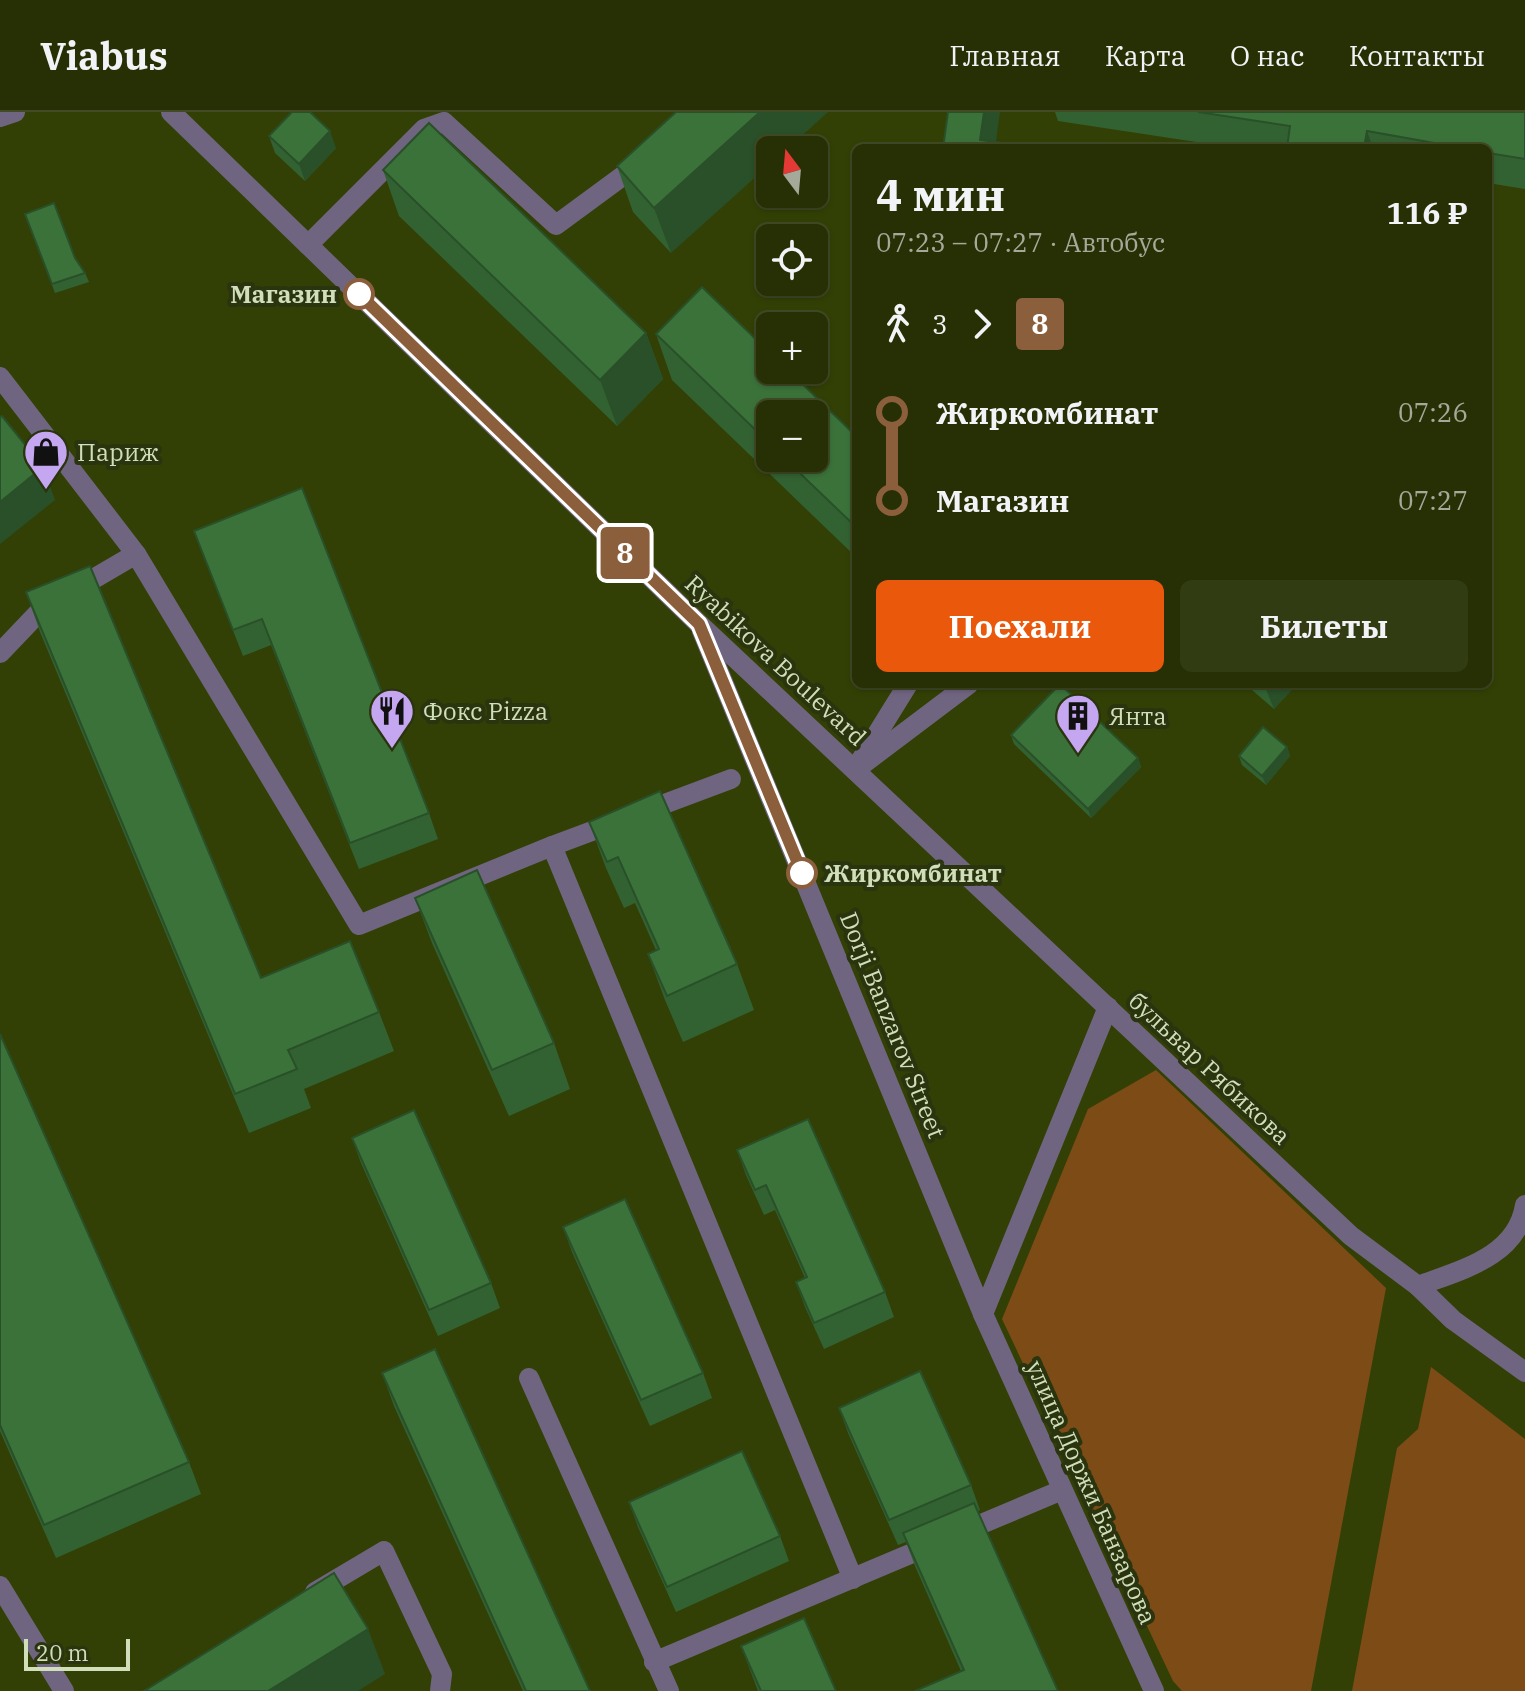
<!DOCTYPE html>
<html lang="ru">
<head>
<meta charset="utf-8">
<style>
	:root { --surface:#263004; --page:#323c13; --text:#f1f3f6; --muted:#a4a99a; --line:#424b26; --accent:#ea580c }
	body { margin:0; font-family:"IBM Plex Serif",serif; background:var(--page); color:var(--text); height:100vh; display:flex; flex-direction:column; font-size:30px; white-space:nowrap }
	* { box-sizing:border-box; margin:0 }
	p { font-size:26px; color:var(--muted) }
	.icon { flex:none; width:44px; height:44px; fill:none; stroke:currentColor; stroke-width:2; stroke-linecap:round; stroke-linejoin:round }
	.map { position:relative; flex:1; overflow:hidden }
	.details { position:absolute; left:852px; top:32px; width:640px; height:544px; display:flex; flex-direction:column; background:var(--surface); border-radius:12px; box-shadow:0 2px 6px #0004,0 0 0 2px var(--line) }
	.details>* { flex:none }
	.badge { padding:0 16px; border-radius:6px; font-size:28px; line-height:52px }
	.needle { width:52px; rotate:344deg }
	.buttons { position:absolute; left:756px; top:24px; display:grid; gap:16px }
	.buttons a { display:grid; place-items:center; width:72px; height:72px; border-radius:12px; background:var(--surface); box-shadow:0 2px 6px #0004,0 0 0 2px var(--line); font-size:40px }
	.scale { position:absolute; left:24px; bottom:20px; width:106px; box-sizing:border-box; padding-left:8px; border:4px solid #d1deba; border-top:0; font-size:22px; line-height:28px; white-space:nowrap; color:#d1deba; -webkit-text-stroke:6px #2a340e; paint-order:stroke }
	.map>.badge { position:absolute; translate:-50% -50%; box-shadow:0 0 0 4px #fff }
	.legs { display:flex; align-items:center; gap:12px; height:88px; padding:0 24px; font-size:26px }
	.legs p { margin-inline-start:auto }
	.head { display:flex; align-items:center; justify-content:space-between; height:136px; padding:0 24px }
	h1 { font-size:44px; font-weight:700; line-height:60px }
	.cta { display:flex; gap:16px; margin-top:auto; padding:16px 24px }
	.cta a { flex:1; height:92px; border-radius:12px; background:var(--accent); color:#fff; font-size:32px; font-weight:700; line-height:92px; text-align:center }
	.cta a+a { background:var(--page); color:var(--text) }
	ul { padding:0 24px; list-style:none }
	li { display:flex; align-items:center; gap:28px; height:88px; font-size:30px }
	li i { display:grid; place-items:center; width:12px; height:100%; margin:0 10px; background:currentColor }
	li i::after { content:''; width:20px; height:20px; margin:-10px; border:6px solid; border-radius:50%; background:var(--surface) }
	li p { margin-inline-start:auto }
	li:first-child i { background:linear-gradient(#0000 50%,currentColor 0) }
	li:last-child i { background:linear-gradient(currentColor 50%,#0000 0) }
	header { display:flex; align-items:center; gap:48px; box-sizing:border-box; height:112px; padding:0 40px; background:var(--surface); border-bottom:2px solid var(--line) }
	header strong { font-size:38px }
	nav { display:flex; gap:44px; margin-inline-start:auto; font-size:28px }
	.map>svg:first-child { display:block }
	.green { fill:#7d4b15 }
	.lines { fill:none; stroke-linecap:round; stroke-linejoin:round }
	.minor { stroke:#706581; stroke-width:20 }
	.wall { fill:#336232; fill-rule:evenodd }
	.shaded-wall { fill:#295029 }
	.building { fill:#3b723a; stroke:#295029; stroke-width:2 }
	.line-1-casing { stroke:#fff; stroke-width:18 }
	.line-1 { stroke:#8b5e3c; stroke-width:12 }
	.stop-1-dot { fill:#fff; stroke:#8b5e3c; stroke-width:4 }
	.labels { text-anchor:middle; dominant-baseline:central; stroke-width:8; stroke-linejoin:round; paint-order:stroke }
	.stop-label { font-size:24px; font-weight:bold; fill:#d1deba; stroke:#2a340e; text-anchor:end }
	.poi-label { font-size:24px; fill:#d1deba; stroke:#2a340e; text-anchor:start }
	.street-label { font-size:24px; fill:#d1deba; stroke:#2a340e }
</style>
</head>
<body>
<header>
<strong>Viabus</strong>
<nav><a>Главная</a><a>Карта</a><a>О нас</a><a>Контакты</a></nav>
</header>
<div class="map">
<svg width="1525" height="1579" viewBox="0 0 1525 1579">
	<rect width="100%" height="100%" fill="#324005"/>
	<g class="green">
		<path d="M1156 958 1386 1176 1311 1579H1182L1173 1569 1002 1207 1088 997Z"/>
		<path d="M1431 1255 1525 1327V1579H1352L1397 1336 1418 1317Z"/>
	</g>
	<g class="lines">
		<g class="minor">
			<path d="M171 0 699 512 1351 1124 1418 1174 1453 1208 1525 1260"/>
			<path d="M0 5 15 0"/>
			<path d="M308 133 424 17 444 10 556 113 643 49"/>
			<path d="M0 265 136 442 359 813 552 734 853 1467"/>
			<path d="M702 519 983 1202 1154 1579"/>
			<path d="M0 541 42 497 136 442"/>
			<path d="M861 648 908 572"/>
			<path d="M855 658 969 572"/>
			<path d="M552 734 731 667"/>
			<path d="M1418 1174C1460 1158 1517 1145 1525 1093"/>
			<path d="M983 1202 1108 895"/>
			<path d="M529 1266 669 1579"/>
			<path d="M0 1474 64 1579"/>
			<path d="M315 1480 384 1439 442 1562 440 1579"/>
			<path d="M654 1550 1062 1378"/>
		</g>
	</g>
	<g class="wall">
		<path d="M676 0 671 141 633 100 617 54Z"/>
		<path d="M1055 0H1525V77L1488 71V36H1236L1058 9Z"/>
		<path d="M269 24 336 36 305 69 275 41Z"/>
		<path d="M383 58 646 221 663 267 617 314 399 104Z"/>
		<path d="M25 102 75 146 85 161 89 170 55 181Z"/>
		<path d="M656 222 856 324V445L672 268ZM770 302 814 346H770Z"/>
		<path d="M194 419 429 701 438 727 359 757 271 533 243 544Z"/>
		<path d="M26 480 261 866 379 900 394 939 304 977 311 996 249 1021 40 520Z"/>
		<path d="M1245 572H1297L1274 597Z"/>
		<path d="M1011 623 1138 646 1141 655 1091 706 1014 632Z"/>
		<path d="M1287 635 1290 644 1266 673 1242 653 1239 644Z"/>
		<path d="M589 710 737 852 754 898 683 930 665 888 648 842 656 838 635 791 624 796 606 756Z"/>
		<path d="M415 786 554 931 570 977 509 1004 432 831Z"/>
		<path d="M0 922 189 1350 201 1382 56 1446 0 1319Z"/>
		<path d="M352 1026 491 1171 500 1196 438 1224 361 1051Z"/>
		<path d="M737 1038 885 1180 894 1205 824 1237 805 1195 796 1170 805 1166 775 1098 764 1103 746 1063Z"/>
		<path d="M563 1115 703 1261 712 1286 650 1314 572 1140Z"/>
		<path d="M382 1261 590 1579H523L394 1294Z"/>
		<path d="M839 1296 971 1373 980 1398 977 1400 1058 1579 961 1559 915 1454 906 1430 898 1433 848 1321Z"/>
		<path d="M629 1390 780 1424 789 1449 676 1500 638 1415Z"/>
		<path d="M741 1534 836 1579H758Z"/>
	</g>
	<g class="shaded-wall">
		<path d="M760 0H828L786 38H770V52L671 141 654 96Z"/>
		<path d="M984 0H1000L995 36 980 28Z"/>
		<path d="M330 19 336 36 305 69 299 52Z"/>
		<path d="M1367 19 1373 36H1364Z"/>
		<path d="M1488 119 1490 125 1488 141Z"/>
		<path d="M646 221 663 267 617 314 600 268Z"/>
		<path d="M43 355 55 388 0 432V390Z"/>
		<path d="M1264 572H1297L1274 597Z"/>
		<path d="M1287 635 1290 644 1266 673 1262 664Z"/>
		<path d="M1138 646 1141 655 1091 706 1088 697Z"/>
		<path d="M368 1517 385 1562 358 1579H268Z"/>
	</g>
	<g class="building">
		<path d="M292 0H310L330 19 299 52 269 24Z"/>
		<path d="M676 0H760L654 96 617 54Z"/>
		<path d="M948 0H984L980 28 1042 36H943Z"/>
		<path d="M1198 0H1525V47L1488 41V36H1462L1367 19 1364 36H1287L1290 14Z"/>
		<path d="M429 11 646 221 600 268 383 58Z"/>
		<path d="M54 91 75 146 85 161 52 172 25 102Z"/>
		<path d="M702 175 770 241V258H788L856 324V415L784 346H814V302H770V332L656 222Z"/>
		<path d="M2 304 43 355 0 390V305Z"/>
		<path d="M302 376 429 701 350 731 262 507 233 518 194 419Z"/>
		<path d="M90 454 261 866 350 829 379 900 288 938 297 957 235 982 26 480Z"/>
		<path d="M1060 572 1138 646 1088 697 1011 623Z"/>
		<path d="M1263 615 1287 635 1262 664 1239 644Z"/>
		<path d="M660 679 737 852 667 884 648 842 659 837 618 745 607 750 589 710Z"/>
		<path d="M477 758 554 931 492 958 415 786Z"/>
		<path d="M0 922 189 1350 44 1413 0 1313Z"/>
		<path d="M414 998 491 1171 429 1198 352 1026Z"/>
		<path d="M808 1007 885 1180 814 1211 796 1170 807 1165 766 1073 755 1078 737 1038Z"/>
		<path d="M625 1087 703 1261 641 1288 563 1115Z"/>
		<path d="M435 1237 590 1579H526L382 1261Z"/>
		<path d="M920 1259 971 1373 889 1408 839 1296Z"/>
		<path d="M742 1339 780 1424 667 1475 629 1390Z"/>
		<path d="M974 1391 1058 1579H915L964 1558 903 1421Z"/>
		<path d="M334 1461 368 1517 268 1579H144Z"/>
		<path d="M804 1506 836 1579H761L741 1534Z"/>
	</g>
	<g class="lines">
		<g class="line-1-casing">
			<path id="line-1" d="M359 182 699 512 802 761"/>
		</g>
		<use href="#line-1" class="line-1"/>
	</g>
	<defs>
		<g id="shop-pin" transform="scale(2.3)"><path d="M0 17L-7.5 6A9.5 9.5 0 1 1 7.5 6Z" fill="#c5a6f0" stroke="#2a340e"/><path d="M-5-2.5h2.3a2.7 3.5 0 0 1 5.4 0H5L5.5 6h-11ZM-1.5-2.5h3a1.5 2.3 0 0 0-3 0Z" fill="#111"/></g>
		<g id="restaurant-pin" transform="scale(2.3)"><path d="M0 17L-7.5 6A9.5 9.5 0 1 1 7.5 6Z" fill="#c5a6f0" stroke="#2a340e"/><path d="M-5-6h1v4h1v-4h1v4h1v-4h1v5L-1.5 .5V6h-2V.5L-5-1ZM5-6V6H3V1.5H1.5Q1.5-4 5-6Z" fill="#111"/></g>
		<g id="building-pin" transform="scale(2.3)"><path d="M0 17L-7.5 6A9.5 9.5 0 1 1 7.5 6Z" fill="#c5a6f0" stroke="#2a340e"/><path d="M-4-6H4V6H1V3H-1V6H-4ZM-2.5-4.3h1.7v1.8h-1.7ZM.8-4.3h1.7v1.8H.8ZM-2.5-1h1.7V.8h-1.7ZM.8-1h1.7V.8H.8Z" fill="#111"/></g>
	</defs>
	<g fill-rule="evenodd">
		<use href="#shop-pin" x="46" y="340"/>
		<use href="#restaurant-pin" x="392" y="599"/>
		<use href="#building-pin" x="1078" y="604"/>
	</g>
	<g class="stop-1-dot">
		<circle cx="359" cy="182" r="14"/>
		<circle cx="802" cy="761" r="14"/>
	</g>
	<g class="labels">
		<g class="stop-label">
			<text x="337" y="182">Магазин</text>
			<text x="824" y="761" text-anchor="start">Жиркомбинат</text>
		</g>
		<g class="poi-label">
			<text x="77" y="340">Париж</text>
			<text x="423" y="599">Фокс Pizza</text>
			<text x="1109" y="604">Янта</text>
		</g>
		<g class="street-label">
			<text transform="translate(776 548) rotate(43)">Ryabikova Boulevard</text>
			<text transform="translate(893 913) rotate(68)">Dorji Banzarov Street</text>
			<text transform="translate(1210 956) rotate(43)">бульвар Рябикова</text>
			<text transform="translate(1092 1380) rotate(66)">улица Доржи Банзарова</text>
		</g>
	</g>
</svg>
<div class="buttons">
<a><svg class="needle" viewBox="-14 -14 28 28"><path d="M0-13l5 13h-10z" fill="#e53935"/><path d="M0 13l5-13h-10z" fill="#a4a99a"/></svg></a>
<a><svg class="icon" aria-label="locate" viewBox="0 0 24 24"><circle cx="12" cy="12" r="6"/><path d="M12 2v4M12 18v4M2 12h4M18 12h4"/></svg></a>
<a>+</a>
<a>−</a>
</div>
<div class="scale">20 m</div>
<b class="badge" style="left:625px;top:441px;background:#8b5e3c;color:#fff">8</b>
<section class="details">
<div class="head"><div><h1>4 мин</h1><p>07:23 – 07:27 · Автобус</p></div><b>116 ₽</b></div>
<div class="legs"><svg class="icon" aria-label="walk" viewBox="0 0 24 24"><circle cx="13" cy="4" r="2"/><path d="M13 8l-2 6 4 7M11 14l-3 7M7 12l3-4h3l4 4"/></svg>3<svg class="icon" aria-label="forward" viewBox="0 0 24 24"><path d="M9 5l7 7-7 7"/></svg><b class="badge" style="background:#8b5e3c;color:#fff">8</b></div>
<ul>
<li><i style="color:#8b5e3c"></i><b>Жиркомбинат</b><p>07:26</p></li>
<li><i style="color:#8b5e3c"></i><b>Магазин</b><p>07:27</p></li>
</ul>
<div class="cta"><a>Поехали</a><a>Билеты</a></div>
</section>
</div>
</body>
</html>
